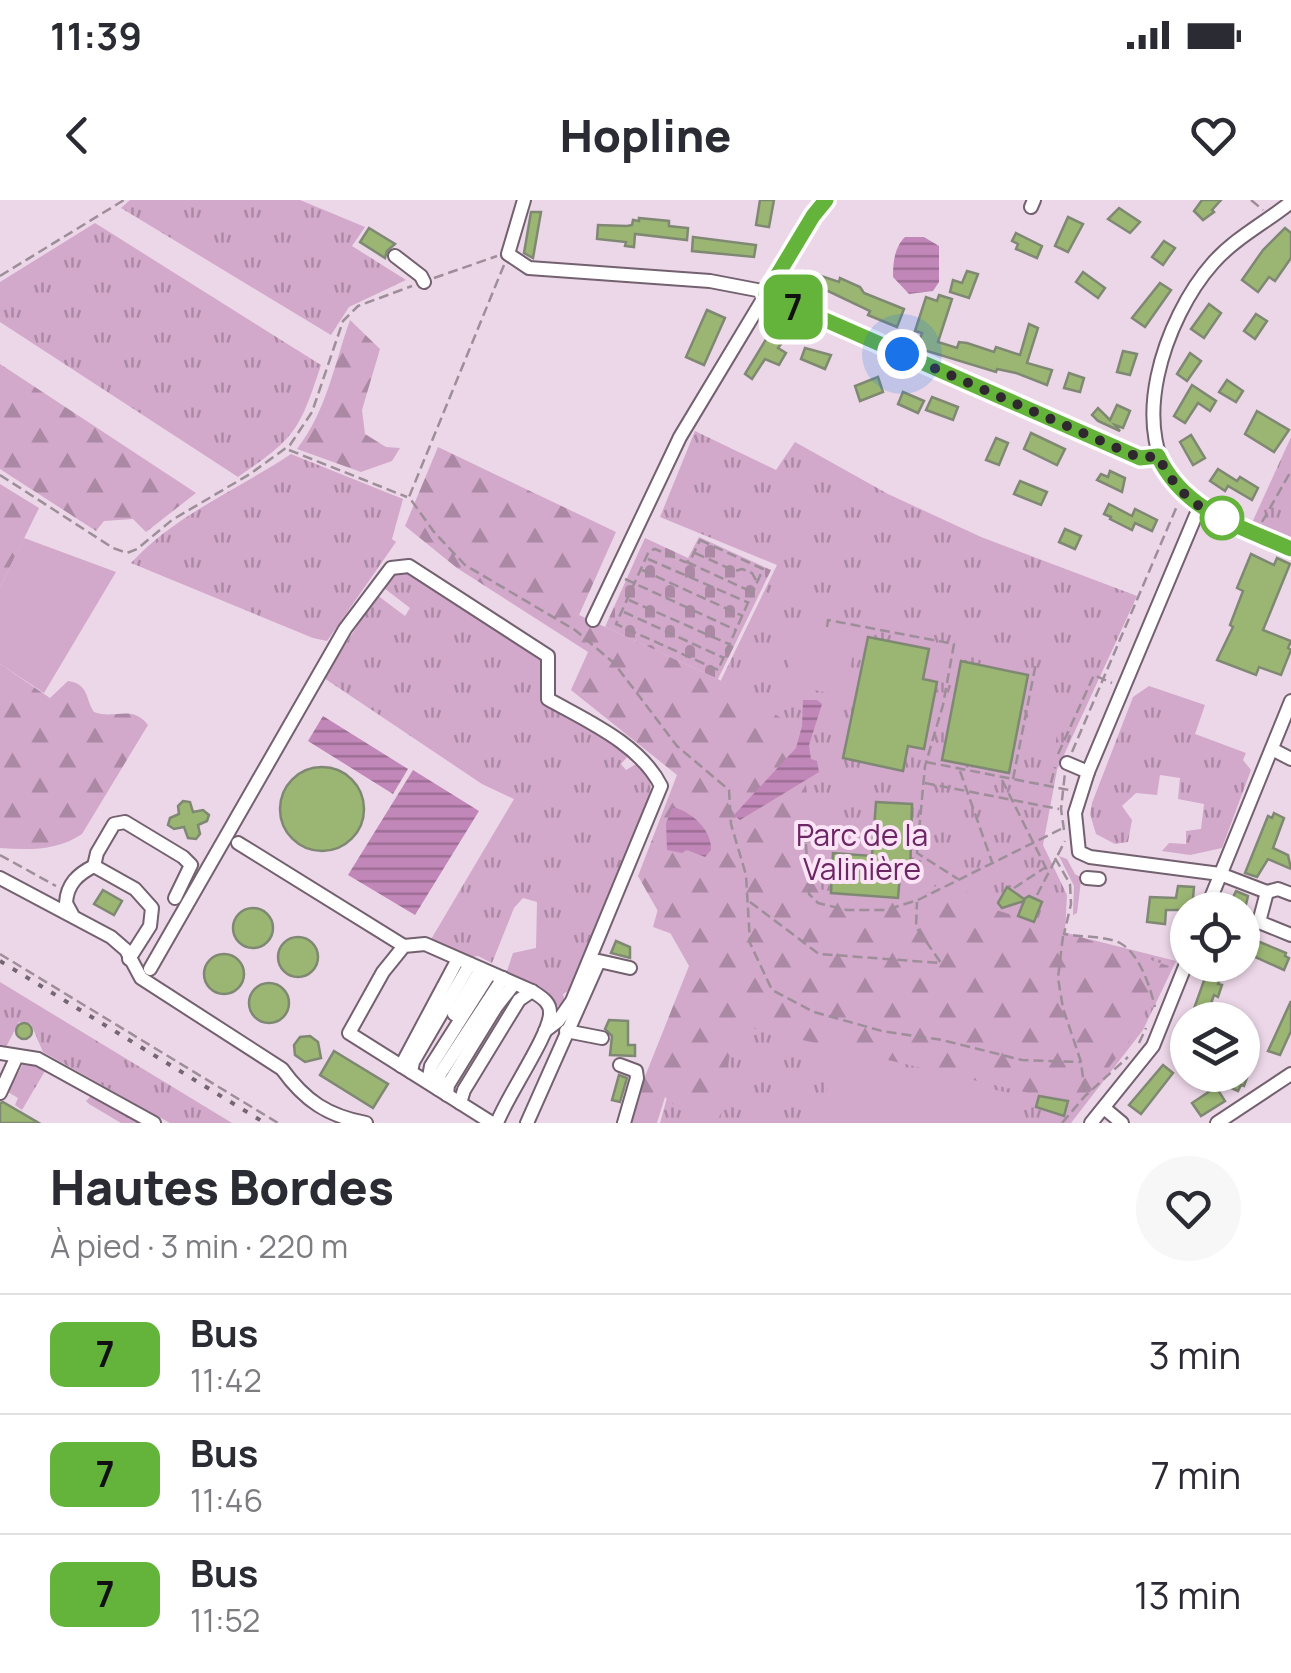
<!DOCTYPE html>
<html lang="fr">
<head>
<meta charset="utf-8">
<style>
	:root { --surface:#fff; --page:#f7f7f7; --text:#2b2b33; --muted:#7c7c81; --line:#e1e1e2 }
	body { margin:0; font-family:Manrope,sans-serif; background:var(--page); color:var(--text); height:100vh; display:flex; flex-direction:column; font-size:38px; white-space:nowrap }
	* { box-sizing:border-box; margin:0 }
	p { font-size:32px; color:var(--muted) }
	.icon { flex:none; width:55px; height:55px; fill:none; stroke:currentColor; stroke-width:2; stroke-linecap:round; stroke-linejoin:round }
	.map { position:relative; height:923px; overflow:hidden }
	.drawer { display:flex; flex-direction:column; background:var(--surface); flex:1 }
	.drawer>* { flex:none }
	.badge { padding:0 20px; border-radius:15px; font-size:35px; line-height:65px }
	.fabs { position:absolute; left:1170px; top:692px; display:grid; gap:20px }
	.fabs a { display:grid; place-items:center; width:90px; height:90px; border-radius:50%; background:var(--surface); box-shadow:0 2px 8px #0004; font-size:50px }
	.you { position:absolute; width:50px; height:50px; margin:-25px; border:8px solid #fff; border-radius:50%; background:#1a73e8; box-shadow:0 0 0 15px #1a73e833 }
	.map>.badge { position:absolute; translate:-50% -50%; box-shadow:0 0 0 5px #fff }
	.round { display:grid; place-items:center; flex:none; width:105px; height:105px; border-radius:52px; background:var(--page) }
	.overview { display:flex; align-items:center; justify-content:space-between; height:170px; padding:0 50px }
	h1 { font-size:48px; font-weight:800; line-height:75px }
	ul { padding:0; list-style:none }
	li { display:flex; align-items:center; gap:30px; height:120px; padding:0 50px; border-top:2px solid var(--line) }
	li div { flex:1 }
	li b { display:block; font-size:38px }
	li em { font-style:normal }
	li .badge { min-width:110px; font-weight:700; text-align:center }
	.status { display:flex; justify-content:space-between; align-items:center; height:70px; padding:0 50px; background:var(--surface); direction:ltr }
	.status svg { height:28px; fill:currentColor }
	header { display:flex; justify-content:space-between; align-items:center; height:130px; padding:0 50px; background:var(--surface); font-size:45px; font-weight:800 }
	.map>svg:first-child { display:block }
	.grass { fill:url(#grass-tufts) }
	.forest { fill:url(#forest-firs) }
	.cemetery { fill:url(#cemetery-stones) }
	.garden { fill:#d2a8cb }
	.water { fill:url(#water-rules) }
	.building { fill:#9bb673; stroke:#7f8873; stroke-width:2.5 }
	.lines { fill:none; stroke-linecap:round; stroke-linejoin:round }
	.minor-casing { stroke:#73616f; stroke-width:16 }
	.path { stroke:#9d8e9a; stroke-width:2.5; stroke-dasharray:10 5; stroke-linecap:butt }
	.minor { stroke:#fff; stroke-width:12 }
	.rail { stroke:#736671; stroke-width:4; stroke-dasharray:5 10; stroke-linecap:butt }
	.line-casing { stroke:#fff; stroke-width:22 }
	.line { stroke:#64b33b; stroke-width:15 }
	.walk { stroke:#30282f; stroke-width:10; stroke-dasharray:0 18 }
	.stop-dot { fill:#fff; stroke:#64b33b; stroke-width:5 }
	.labels { text-anchor:middle; dominant-baseline:central; stroke-width:8; stroke-linejoin:round; paint-order:stroke }
	.park-label { font-size:30px; fill:#6b2663; stroke:#fae4f6 }
</style>
</head>
<body>
<div class="status"><b>11:39</b><svg viewBox="0 0 49 12"><path d="M0 12V9h3v3zM5 12V6h3v6zM10 12V3h3v9zM15 12V0h3v12zM26 1h20v11H26zM47 4h2v5h-2z"/></svg></div>
<header><svg class="icon" aria-label="back" viewBox="0 0 24 24"><path d="M15 5l-7 7 7 7"/></svg>Hopline<svg class="icon" aria-label="heart" viewBox="0 0 24 24"><path d="M12 20l-8-8c-3-5 5-10 8-4 3-6 11-1 8 4z"/></svg></header>
<div class="map">
<svg width="1291" height="923" viewBox="0 0 1291 923">
	<defs>
		<pattern id="grass-tufts" width="24" height="20" patternUnits="userSpaceOnUse" patternTransform="scale(2.5)"><rect width="24" height="20" fill="#d2a8cb"/><path d="M3 7l-1-3M5 7V3M7 7l1-3M15 17l-1-3M17 17v-4M19 17l1-3" fill="none" stroke="#ab89a5"/></pattern>
		<pattern id="forest-firs" width="22" height="20" patternUnits="userSpaceOnUse" patternTransform="scale(2.5)"><rect width="22" height="20" fill="#d2a8cb"/><path d="M5 1l3.5 6h-7zM16 11l3.5 6h-7z" fill="#ab89a5"/></pattern>
		<pattern id="cemetery-stones" width="16" height="16" patternUnits="userSpaceOnUse" patternTransform="scale(2.5)"><rect width="16" height="16" fill="#d2a8cb"/><path d="M2 7V4a2 2 0 0 1 4 0v3zM10 15v-3a2 2 0 0 1 4 0v3z" fill="#ab89a5"/></pattern>
		<pattern id="water-rules" width="6" height="5" patternUnits="userSpaceOnUse" patternTransform="scale(2.5)"><rect width="6" height="5" fill="#c187b8"/><path d="M0 2.5h6" fill="none" stroke="#9d6e96"/></pattern>
	</defs>
	<rect width="100%" height="100%" fill="#ecd7e8"/>
	<g class="grass">
		<path d="M130 0H300L365 27 352 46 406 80 349 107 331 135 121 8Z"/>
		<path d="M95 23 321 165C299 231 296 237 238 277L0 122V82Z"/>
		<path d="M695 231 776 270 795 242 888 294 981 337 1137 396 1057 570 1043 645 1067 695 1065 733 1176 761 1143 830 1071 923H660L708 747 653 727 721 480 777 365 660 317Z"/>
		<path d="M1291 237V342L1251 325Z"/>
		<path d="M291 254 403 299 392 339 396 342 327 441 313 438 131 363C175 315 237 290 291 254Z"/>
		<path d="M405 372 544 457 546 504 620 546 629 555 621 564 626 570 636 564 650 579 651 594 568 791 563 794 565 802 561 808 507 771 513 753 536 748 537 702 523 698 514 708 492 763 478 756 464 758 430 741 514 599 482 584 324 478 377 395 405 416 410 408 384 388 393 376Z"/>
		<path d="M1149 486 1205 505 1195 534 1246 553 1243 560 1251 570 1222 648 1190 655 1162 651 1169 643 1186 644V631L1201 629 1204 604 1178 599 1180 578 1160 575 1157 595 1136 593 1122 606 1132 620 1128 642 1115 644 1096 634 1090 614 1092 603 1133 497Z"/>
		<path d="M1059 656 1067 659 1075 674 1087 681H1081L1077 713 1073 715 1074 686Z"/>
		<path d="M0 782 232 923H170L43 852 31 824 19 822 6 847H0Z"/>
		<path d="M23 864 36 865 45 871 22 910 15 905 18 898 8 892Z"/>
		<path d="M92 895 142 923H121L89 904 86 901Z"/>
	</g>
	<g class="forest">
		<path d="M350 120 380 149 362 210 365 234 386 247 400 248 392 261 361 272 297 249C327 210 334 165 350 120Z"/>
		<path d="M0 164 196 293 146 332 133 319 104 321 96 331 0 269Z"/>
		<path d="M438 247 616 332 579 415 718 479 799 529 819 689 909 706 949 676 981 705 1169 766 1130 840 1080 905 734 824 720 923H695L665 897 657 923H630L644 879 689 766 638 676 677 575 571 490 588 452 457 368 405 326Z"/>
		<path d="M0 284 39 308 0 387Z"/>
		<path d="M0 464 50 498 68 481C89 484 85 498 94 512 115 520 132 504 148 525L82 634C57 651 29 650 0 648Z"/>
	</g>
	<path class="cemetery" d="M699 337 771 370 718 479 605 427 645 338 688 358Z"/>
	<g class="garden">
		<path d="M24 338 116 372 44 493 0 464V387Z"/>
		<path d="M798 423 857 436 844 496 785 484Z"/>
		<path d="M1033 495 1064 501 1053 555 1022 549Z"/>
		<path d="M836 852 1017 895 1011 923H819Z"/>
	</g>
	<g class="water">
		<path d="M905 37H924L939 46V82L933 91 909 94 893 77C893 63 894 48 905 37Z"/>
		<path d="M803 500H817L822 504 809 545 811 559 817 561 819 572 740 620 734 615 796 548 802 526Z"/>
		<path d="M323 516 408 569 393 594 308 541Z"/>
		<path d="M413 570 479 611 415 715 348 675Z"/>
		<path d="M673 607C692 612 712 630 711 650L705 657 687 650 682 653 667 650 666 623Z"/>
	</g>
	<g class="building">
		<path d="M760 0H774L769 27 756 25Z"/>
		<path d="M1202 0H1221L1212 10 1214 12 1203 20 1194 11Z"/>
		<path d="M1119 8 1140 22 1130 33 1108 19Z"/>
		<path d="M531 12H541L533 58 524 53Z"/>
		<path d="M1068 17 1083 24 1068 52 1055 46Z"/>
		<path d="M639 18 669 21V26L688 28 687 40 635 34 634 47 625 46 626 42 597 39 598 25 627 26 632 25 633 20 639 21Z"/>
		<path d="M369 28 395 44 387 51 385 58 360 42Z"/>
		<path d="M1285 28 1291 33V58L1275 81 1269 77 1258 92 1242 80 1263 50Z"/>
		<path d="M1016 33 1042 46 1037 58 1016 49 1018 44 1012 41Z"/>
		<path d="M693 37 756 45 754 57 692 51Z"/>
		<path d="M1164 41 1175 48 1163 65 1152 57Z"/>
		<path d="M806 71 839 82 840 78 860 87 864 93 904 109 897 127 868 115 870 111 826 90 823 97 800 86Z"/>
		<path d="M967 71 978 74 969 98 950 92 953 80 962 83Z"/>
		<path d="M1083 72 1105 88 1098 98 1076 82Z"/>
		<path d="M1160 83 1171 90 1145 127 1132 118Z"/>
		<path d="M939 95 952 99 938 142 957 148 959 142 967 143 994 152 996 147 1020 155 1029 124 1038 128 1027 163 1052 170 1047 185 1016 173 997 169 996 172 917 148 922 133 915 131 926 97 937 101Z"/>
		<path d="M1209 104 1221 113 1204 138 1191 129Z"/>
		<path d="M707 110 725 118 704 165 686 157Z"/>
		<path d="M1256 114 1267 121 1255 139 1244 131Z"/>
		<path d="M768 136 781 144 778 148 786 153 779 165 765 159 752 179 745 174Z"/>
		<path d="M805 148 831 155 825 169 801 159Z"/>
		<path d="M1123 151 1137 154 1130 175 1117 172Z"/>
		<path d="M1190 153 1201 161 1187 181 1177 174Z"/>
		<path d="M1069 173 1084 178 1080 192 1064 188Z"/>
		<path d="M878 177 883 192 860 201 855 186Z"/>
		<path d="M1227 180 1243 191 1236 202 1219 192Z"/>
		<path d="M1192 185 1216 201 1210 211 1198 203 1185 223 1174 216Z"/>
		<path d="M903 192 924 201 918 213 898 204Z"/>
		<path d="M932 197 958 207 953 220 926 210Z"/>
		<path d="M1117 205 1130 211 1123 228 1115 225 1120 231 1098 221 1092 215 1098 208 1110 220Z"/>
		<path d="M1257 211 1289 230 1274 252 1245 234Z"/>
		<path d="M1031 233 1065 249 1057 265 1024 249Z"/>
		<path d="M1191 235 1205 258 1193 265 1180 242Z"/>
		<path d="M996 238 1008 243 999 265 986 260Z"/>
		<path d="M1218 269 1237 281 1240 277 1258 288 1252 300 1228 286 1225 291 1210 281Z"/>
		<path d="M1110 271 1125 278 1122 292 1097 280 1101 274 1108 277Z"/>
		<path d="M1020 281 1047 292 1041 305 1014 294Z"/>
		<path d="M1109 304 1132 316 1135 309 1157 320 1152 331 1135 323 1132 330 1110 319 1111 317 1104 314Z"/>
		<path d="M1065 329 1081 336 1075 349 1059 342Z"/>
		<path d="M1251 354 1274 365 1277 358 1290 364 1263 430 1291 441 1288 448 1291 450 1281 475 1259 467 1256 475 1217 460 1233 427 1230 425 1243 391 1237 388Z"/>
		<path d="M868 437 929 449 923 479 937 482 924 549 908 546 903 571 843 558Z"/>
		<path d="M961 461 1028 475 1009 573 942 560Z"/>
		<circle cx="322" cy="609" r="42"/>
		<path d="M183 601 190 602 193 612 203 610 209 615 207 621 198 625 200 634 196 639 188 638 184 627 174 629 168 625 170 618 179 614 178 606Z"/>
		<path d="M876 602 912 604 910 676 900 675 898 698 831 693 833 653 872 656Z"/>
		<path d="M1274 613 1284 618 1273 648 1288 655 1291 669 1268 659 1257 677 1245 673 1268 616 1272 618Z"/>
		<path d="M1178 686 1194 687 1192 710H1166L1165 724 1147 722 1150 697 1176 698Z"/>
		<path d="M1007 687 1024 699 1029 696 1042 702 1034 722 1018 716 1024 701 1002 708 998 703Z"/>
		<path d="M103 690 122 701 114 715 94 704Z"/>
		<path d="M1236 691 1248 696 1244 713 1242 710H1227Z"/>
		<circle cx="253" cy="728" r="20"/>
		<path d="M1248 737 1286 753 1285 756 1289 758 1284 770 1242 751V740L1246 741Z"/>
		<circle cx="298" cy="757" r="20"/>
		<path d="M616 741 630 747V758L611 753Z"/>
		<circle cx="224" cy="774" r="20"/>
		<path d="M1207 772 1221 777 1218 784 1222 785 1218 797 1214 795 1205 820H1190Z"/>
		<circle cx="269" cy="803" r="20"/>
		<path d="M1291 801V831L1280 855 1268 851Z"/>
		<path d="M609 820 628 821V845H635V856L610 855 612 836 605 829Z"/>
		<circle cx="24" cy="831" r="8"/>
		<path d="M310 836 318 842 321 858 305 862 295 855 294 845 300 837Z"/>
		<path d="M334 851 388 884 373 908 320 875Z"/>
		<path d="M1242 858 1253 861 1244 886 1241 885 1238 891 1229 887 1233 875H1242Z"/>
		<path d="M1163 865 1173 873 1141 914 1129 905Z"/>
		<path d="M619 875 627 878 620 902 612 900Z"/>
		<path d="M1216 887 1225 901 1201 916 1192 903Z"/>
		<path d="M1039 896 1068 901 1064 916 1036 907Z"/>
		<path d="M3 902 39 923H0V903Z"/>
	</g>
	<g class="lines">
		<g class="minor-casing">
			<g id="minor">
				<path d="M524 0 508 54 529 68 710 81 757 90 1140 258 1158 257"/>
				<path d="M1291 2C1265 23 1235 38 1213 63 1165 117 1123 235 1183 293 1211 321 1256 333 1291 349"/>
				<path d="M1031 7 1034 0"/>
				<path d="M395 56 421 76 424 82"/>
				<path d="M1199 308 1088 572 1075 613 1079 652 1090 657 1220 674 1267 692 1278 689 1291 694"/>
				<path d="M593 420 680 237 813 16 826 0"/>
				<path d="M1272 549 1291 559"/>
				<path d="M1067 563 1088 572"/>
				<path d="M238 643 404 746"/>
				<path d="M94 666 97 653 114 624 125 622 183 657 191 665 175 698"/>
				<path d="M94 666 135 689 152 708 150 726 129 759"/>
				<path d="M0 678 111 737 126 750 141 778 282 869C305 901 328 916 366 923"/>
				<path d="M1087 678 1099 679"/>
				<path d="M1267 692 1259 722 1291 735"/>
				<path d="M1206 710 1291 501"/>
				<path d="M72 714 66 703C67 684 78 674 94 666"/>
				<path d="M150 769 345 429 391 368 409 366 548 456V499C587 521 640 544 661 586L572 801 558 821 545 831"/>
				<path d="M454 814 481 769"/>
				<path d="M566 831 602 838"/>
				<path d="M0 853 38 859 154 923"/>
				<path d="M620 865 636 871 637 878 624 923"/>
				<path d="M401 866 458 759"/>
				<path d="M411 872 413 862 470 764"/>
				<path d="M428 882 431 866 490 773"/>
				<path d="M438 889 440 874 503 778"/>
				<path d="M0 893 17 856"/>
				<path d="M447 895 448 885 496 807 514 784"/>
				<path d="M460 903 464 890 519 800 532 791"/>
				<path d="M1104 908 1122 923"/>
				<path d="M492 923 349 833 383 772 404 746 425 744 532 791C541 797 551 802 550 814 549 836 507 896 497 923"/>
				<path d="M527 923 599 761 630 768"/>
				<path d="M1091 923 1153 846 1188 759"/>
				<path d="M1217 923 1291 874"/>
			</g>
		</g>
		<g class="path">
			<path d="M1251 0 1263 10"/>
			<path d="M504 65 409 297 434 332 465 365 575 430 614 463 677 546 729 590 731 624 746 675 750 743 772 790 814 812 882 831 942 840 1022 860 1081 862"/>
			<path d="M0 76 124 0"/>
			<path d="M434 78 497 56"/>
			<path d="M289 250 407 297"/>
			<path d="M0 275 113 348 127 353 137 349 172 320 250 274 290 245 312 212 343 121 358 106 412 86"/>
			<path d="M1262 322 1291 271"/>
			<path d="M700 340 763 369 718 470 616 424 649 351 655 349 685 362 690 361Z"/>
			<path d="M695 353 735 371 742 369 752 373 757 382"/>
			<path d="M648 359 749 403"/>
			<path d="M687 362 752 392"/>
			<path d="M642 370 743 416"/>
			<path d="M625 379 736 430"/>
			<path d="M629 400 731 445"/>
			<path d="M624 412 724 458"/>
			<path d="M827 427 828 420 954 444 943 505 925 566 917 653 958 679"/>
			<path d="M1072 552 1177 306"/>
			<path d="M1058 554 1094 475 1112 483"/>
			<path d="M926 562 1069 590"/>
			<path d="M960 571 992 662"/>
			<path d="M1013 579 1036 463"/>
			<path d="M1002 580 1048 672"/>
			<path d="M925 583 1059 609"/>
			<path d="M1051 583 1055 567"/>
			<path d="M805 629 809 694 818 703 847 710H886L918 700 1061 629"/>
			<path d="M1064 630 1061 609 1065 573"/>
			<path d="M0 655 56 686"/>
			<path d="M1055 658 1070 684 1071 704 1064 734C1080 737 1106 736 1120 743 1140 754 1150 787 1155 807"/>
			<path d="M1014 688 1046 667"/>
			<path d="M1037 695 1065 641"/>
			<path d="M750 702 819 754 941 763 916 727 917 702"/>
			<path d="M1063 736 1058 778 1063 808 1081 862 1085 894"/>
			<path d="M0 754 278 923"/>
			<path d="M1139 843 1146 828"/>
			<path d="M1062 923 1085 896 1128 857"/>
		</g>
		<use href="#minor" class="minor"/>
		<path class="rail" d="M0 761 265 923"/>
	</g>
	<g class="lines">
		<g class="line-casing">
			<path id="line" d="M826 0 813 16 766 94 1140 258 1158 256C1184 311 1239 326 1291 349"/>
		</g>
		<use href="#line" class="line"/>
		<path class="walk" d="M902 154 1140 258 1158 256C1174 289 1195 307 1222 318"/>
	</g>
	<circle class="stop-dot" cx="1222" cy="318" r="20"/>
	<g class="labels">
		<g class="park-label">
			<text x="862" y="634">Parc de la<tspan x="862" dy="34">Valinière</tspan></text>
		</g>
	</g>
</svg>
<div class="fabs">
<a><svg class="icon" aria-label="locate" viewBox="0 0 24 24"><circle cx="12" cy="12" r="6"/><path d="M12 2v4M12 18v4M2 12h4M18 12h4"/></svg></a>
<a><svg class="icon" aria-label="layers" viewBox="0 0 24 24"><path d="M12 4l9 5-9 5-9-5zM3 14l9 5 9-5"/></svg></a>
</div>
<div class="you" style="left:902px;top:154px"></div>
<b class="badge" style="left:793px;top:107px;background:#64b33b;color:#111">7</b>
</div>
<section class="drawer">
<div class="overview"><div><h1>Hautes Bordes</h1><p>À pied · 3 min · 220 m</p></div><a class="round"><svg class="icon" aria-label="heart" viewBox="0 0 24 24"><path d="M12 20l-8-8c-3-5 5-10 8-4 3-6 11-1 8 4z"/></svg></a></div>
<ul>
<li><span class="badge" style="background:#64b33b;color:#111">7</span><div><b>Bus</b><p>11:42</p></div><em>3 min</em></li>
<li><span class="badge" style="background:#64b33b;color:#111">7</span><div><b>Bus</b><p>11:46</p></div><em>7 min</em></li>
<li><span class="badge" style="background:#64b33b;color:#111">7</span><div><b>Bus</b><p>11:52</p></div><em>13 min</em></li>
</ul>
</section>
</body>
</html>
